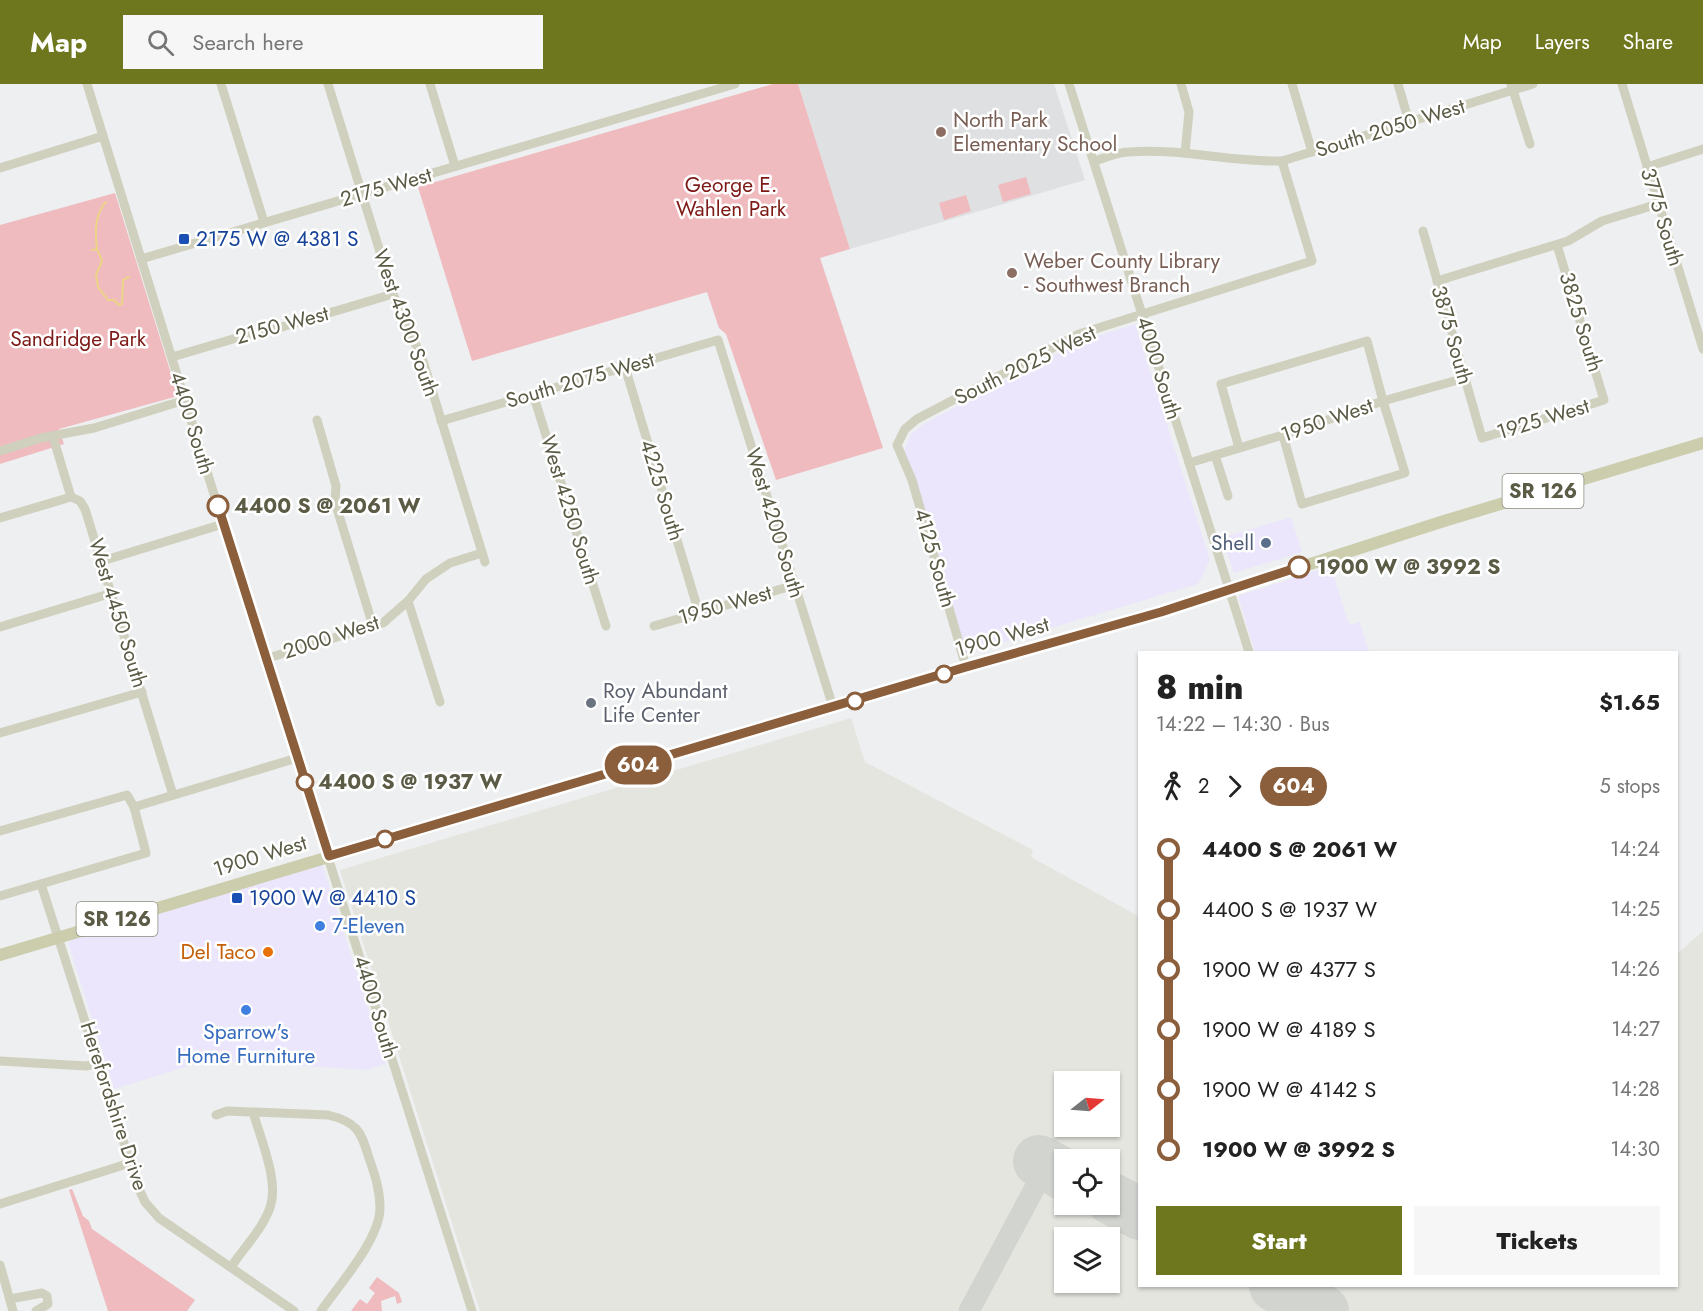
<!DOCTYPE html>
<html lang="en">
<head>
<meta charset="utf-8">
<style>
	:root { --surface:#fff; --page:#f6f6f6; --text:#222; --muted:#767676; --accent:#6e771e }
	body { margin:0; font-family:Jost,sans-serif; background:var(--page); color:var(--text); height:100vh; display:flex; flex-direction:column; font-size:22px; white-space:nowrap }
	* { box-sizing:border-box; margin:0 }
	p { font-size:20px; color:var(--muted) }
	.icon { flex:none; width:33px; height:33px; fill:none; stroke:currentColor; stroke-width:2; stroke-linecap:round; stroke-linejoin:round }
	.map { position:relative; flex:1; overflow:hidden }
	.side { position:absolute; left:1138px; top:567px; width:540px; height:636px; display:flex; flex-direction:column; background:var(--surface); border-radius:0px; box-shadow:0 2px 4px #0004 }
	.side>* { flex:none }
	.badge { padding:0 12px; border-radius:20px; font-size:21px; line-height:39px }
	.needle { width:39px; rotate:73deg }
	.controls { position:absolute; left:1054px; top:987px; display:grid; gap:12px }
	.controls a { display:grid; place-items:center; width:66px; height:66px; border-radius:0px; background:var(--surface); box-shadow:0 2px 4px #0004; font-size:30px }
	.map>.badge { position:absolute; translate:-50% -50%; box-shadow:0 0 0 3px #fff }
	.legs { display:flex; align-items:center; gap:9px; height:66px; padding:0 18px; font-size:20px }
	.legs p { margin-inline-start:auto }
	.head { display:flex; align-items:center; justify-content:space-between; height:102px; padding:0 18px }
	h1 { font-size:33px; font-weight:800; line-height:45px }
	.cta { display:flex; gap:12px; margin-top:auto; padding:12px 18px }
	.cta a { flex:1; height:69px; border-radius:0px; background:var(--accent); color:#fff; font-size:24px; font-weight:800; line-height:69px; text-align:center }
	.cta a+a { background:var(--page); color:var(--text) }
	ul { padding:0 18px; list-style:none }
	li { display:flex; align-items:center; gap:21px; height:60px; font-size:22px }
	li i { display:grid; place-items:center; width:9px; height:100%; margin:0 8px; background:currentColor }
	li i::after { content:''; width:15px; height:15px; margin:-8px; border:4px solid; border-radius:50%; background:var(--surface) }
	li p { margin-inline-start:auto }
	li:first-child i { background:linear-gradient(#0000 50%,currentColor 0) }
	li:last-child i { background:linear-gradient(currentColor 50%,#0000 0) }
	header { display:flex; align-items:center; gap:36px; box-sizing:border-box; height:84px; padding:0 30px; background:var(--accent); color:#fff }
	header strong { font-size:28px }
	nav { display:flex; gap:33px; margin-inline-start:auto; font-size:21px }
	.search { width:420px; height:54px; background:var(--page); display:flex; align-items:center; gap:15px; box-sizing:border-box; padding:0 21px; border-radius:0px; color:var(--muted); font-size:22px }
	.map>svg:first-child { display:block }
	.commercial { fill:#ebe6fc }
	.education { fill:#dfe0e1 }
	.airport { fill:#e5e5df; fill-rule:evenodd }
	.green { fill:#efbbbf }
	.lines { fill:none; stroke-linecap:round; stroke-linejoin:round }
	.stream { stroke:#ecd387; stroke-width:2 }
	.taxiway { stroke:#d2d4d0; stroke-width:21 }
	.runway { stroke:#d2d4d0; stroke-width:52 }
	.minor { stroke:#d0d0be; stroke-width:9 }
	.major { stroke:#cccdad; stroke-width:12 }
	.line-1-casing { stroke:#fff; stroke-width:14 }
	.line-1 { stroke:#8b5e3c; stroke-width:9 }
	.education-dot { fill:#8d6e63; stroke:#fff; stroke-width:2 }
	.transit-dot { fill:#1a4fb4; stroke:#fff; stroke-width:2 }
	.stop-1-dot { fill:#fff; stroke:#8b5e3c; stroke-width:3 }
	.service-dot { fill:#5c6f8a; stroke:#fff; stroke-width:2 }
	.worship-dot { fill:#6b7280; stroke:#fff; stroke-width:2 }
	.shop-dot { fill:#3f7fe0; stroke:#fff; stroke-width:2 }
	.food-dot { fill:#e8710a; stroke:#fff; stroke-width:2 }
	.labels { text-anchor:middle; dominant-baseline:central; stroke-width:5; stroke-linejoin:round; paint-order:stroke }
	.shield { fill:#fff; stroke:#8c8c7e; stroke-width:1.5 }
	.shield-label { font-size:20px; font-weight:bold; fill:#5b5b46 }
	.education-label { font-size:21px; fill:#785e54; stroke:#fff; text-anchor:start }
	.street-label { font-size:21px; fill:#5b5b46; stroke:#fff }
	.park-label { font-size:21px; fill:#7d1a16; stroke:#fff }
	.transit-label { font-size:21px; fill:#164399; stroke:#fff; text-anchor:start }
	.stop-label { font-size:21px; font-weight:bold; fill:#5b5b46; stroke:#fff; text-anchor:start }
	.service-label { font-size:21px; fill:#4e5e75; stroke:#fff; text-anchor:end }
	.worship-label { font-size:21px; fill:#5b616d; stroke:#fff; text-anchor:start }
	.shop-label { font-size:21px; fill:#366cbe; stroke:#fff; text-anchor:start }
	.food-label { font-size:21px; fill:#c56008; stroke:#fff; text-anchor:end }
</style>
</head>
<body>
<header>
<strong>Map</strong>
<div class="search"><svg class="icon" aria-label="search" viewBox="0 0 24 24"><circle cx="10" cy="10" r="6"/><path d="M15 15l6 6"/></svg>Search here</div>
<nav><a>Map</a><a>Layers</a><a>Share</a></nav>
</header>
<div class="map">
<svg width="1703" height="1227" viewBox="0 0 1703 1227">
	<rect width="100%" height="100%" fill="#edeff0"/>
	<g class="commercial">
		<path d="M1135 240 1210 476 1198 500 964 570 902 372 911 350 925 339 1077 259Z"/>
		<path d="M1291 433 1302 468 1234 489 1222 454Z"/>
		<path d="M1331 482 1349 541 1360 538 1369 568H1255L1238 512Z"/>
		<path d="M322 780 386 980 367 986 209 976 114 1005 67 855Z"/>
	</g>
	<path class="education" d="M798 0H1054L1085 96 850 165Z"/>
	<path class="airport" d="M851 634 865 678 1033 766 1031 773 1140 833V1202H1677V870L1703 847V1227H480L340 786ZM1065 998H1110V1042H1065ZM1065 1076H1110V1120H1065ZM1065 1154H1110V1198H1065Z"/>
	<g class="green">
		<path d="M773 0H798L850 165 820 174 883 364 776 396 726 250 719 244 707 208 472 277 418 103Z"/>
		<path d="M1026 93 1031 110 1003 118 998 101Z"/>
		<path d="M115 109 178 312 59 345 64 360 0 380V141Z"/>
		<path d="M966 111 971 127 944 136 939 119Z"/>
		<path d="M72 1105 83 1132 89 1137 92 1145 195 1216 187 1227H108L69 1106Z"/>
		<path d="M377 1193 399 1209 402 1218 397 1220 395 1212 381 1217 382 1227H351L360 1215 367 1220 375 1209 369 1204Z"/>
	</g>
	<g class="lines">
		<g class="stream">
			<path d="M97 165C95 150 94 130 106 118"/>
			<path d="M92 166 97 165 102 177 96 191 98 203 108 216H114L119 221 122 220 123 196 129 193"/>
		</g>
		<path class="taxiway" d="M969 1227 1047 1081"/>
		<g class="runway">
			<path d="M1039 1077 1065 1091"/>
			<path d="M1110 1114 1140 1130"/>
			<path d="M1275 1202 1323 1227"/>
		</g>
		<g class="minor">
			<path d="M87 0 265 575 472 1227"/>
			<path d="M221 0 264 138"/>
			<path d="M328 0 393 210 423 277 485 478"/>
			<path d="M430 0 455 82"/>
			<path d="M1069 0 1249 568"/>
			<path d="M1181 0 1189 28 1185 69"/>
			<path d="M1292 0 1312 68"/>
			<path d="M1398 0 1409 38"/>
			<path d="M1511 0 1530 60"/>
			<path d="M1622 0 1703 265"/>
			<path d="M1094 77C1105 74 1118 68 1129 68 1180 64 1231 78 1282 77L1533 0"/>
			<path d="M1647 83 1703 65"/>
			<path d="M0 84 103 52"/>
			<path d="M1423 147 1482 354 1604 316 1557 161"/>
			<path d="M141 175 735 0"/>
			<path d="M1437 197 1568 157 1602 137 1658 120"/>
			<path d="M172 273 250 250 275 245 393 210"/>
			<path d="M625 283 699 529"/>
			<path d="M533 310 606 542"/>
			<path d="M317 336 336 402 335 418 373 542"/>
			<path d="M441 337 718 256 833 623"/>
			<path d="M53 353 71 413 80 417 85 425 173 711"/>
			<path d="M1239 364 1221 300 1367 257 1383 317 1405 389 1302 420 1283 351"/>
			<path d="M0 367 41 354 94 344 185 316"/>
			<path d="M1215 371 1228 412"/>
			<path d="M1189 379 1283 351 1383 317 1465 294"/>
			<path d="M0 434 71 413"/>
			<path d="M102 477 223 440"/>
			<path d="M408 517 440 618"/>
			<path d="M654 542 795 501"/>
			<path d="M0 543 112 509"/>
			<path d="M265 575 383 539 408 517 426 495 450 479 482 469"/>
			<path d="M966 583 912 396 897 361 905 345 917 335 1079 250 1312 177 1282 77"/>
			<path d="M0 649 142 608"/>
			<path d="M0 747 127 711 134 723 297 674"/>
			<path d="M41 800 138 1103 145 1118 159 1134 294 1227"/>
			<path d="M0 812 146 769 134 723"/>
			<path d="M0 977 86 982 99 979"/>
			<path d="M216 1031 227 1027 328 1031C357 1038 361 1047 369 1074 375 1091 380 1106 380 1124 380 1155 339 1201 321 1227"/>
			<path d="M0 1120 130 1079"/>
			<path d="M0 1181 13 1227"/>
			<path d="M231 1183C243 1165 266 1141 271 1120 278 1095 260 1053 253 1028"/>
			<path d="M10 1215 42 1209 47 1212 48 1220 36 1227"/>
		</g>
		<path class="major" d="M0 871 966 583 1161 528 1444 437 1703 359"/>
	</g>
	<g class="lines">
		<g class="line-1-casing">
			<path id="line-1" d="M218 422 329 772 966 583 1161 528 1299 483"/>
		</g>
		<use href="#line-1" class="line-1"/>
	</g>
	<g class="education-dot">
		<circle cx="941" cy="48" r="6"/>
		<circle cx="1012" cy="189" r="6"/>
	</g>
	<g class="transit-dot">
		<rect x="178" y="149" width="12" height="12" rx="3"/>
		<rect x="231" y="808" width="12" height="12" rx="3"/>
	</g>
	<g class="stop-1-dot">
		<circle cx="218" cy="422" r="10"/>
		<circle cx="1299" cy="483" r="10"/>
		<circle cx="944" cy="590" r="8"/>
		<circle cx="855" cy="617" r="8"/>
		<circle cx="305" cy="698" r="8"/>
		<circle cx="385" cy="755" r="8"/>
	</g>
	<circle class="service-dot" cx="1266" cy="459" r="6"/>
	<circle class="worship-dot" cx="591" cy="619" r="6"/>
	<g class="shop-dot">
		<circle cx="320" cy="842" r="6"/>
		<circle cx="246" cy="926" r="6"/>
	</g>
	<circle class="food-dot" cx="268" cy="868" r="6"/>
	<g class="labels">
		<g class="shield">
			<rect x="1502.5" y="390" width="81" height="34" rx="4.5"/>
			<rect x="76.5" y="818" width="81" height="34" rx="4.5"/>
		</g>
		<g class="shield-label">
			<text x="1543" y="407">SR 126</text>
			<text x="117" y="835">SR 126</text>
		</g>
		<g class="education-label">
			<text x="953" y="36">North Park<tspan x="953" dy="24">Elementary School</tspan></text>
			<text x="1024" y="177">Weber County Library<tspan x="1024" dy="24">- Southwest Branch</tspan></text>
		</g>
		<g class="street-label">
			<text transform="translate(1390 44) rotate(-17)">South 2050 West</text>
			<text transform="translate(386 103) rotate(-16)">2175 West</text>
			<text transform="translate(1662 133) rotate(73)">3775 South</text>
			<text transform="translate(1581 238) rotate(73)">3825 South</text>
			<text transform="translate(406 239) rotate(70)">West 4300 South</text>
			<text transform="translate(282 241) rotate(-15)">2150 West</text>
			<text transform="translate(1452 251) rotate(74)">3875 South</text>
			<text transform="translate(1025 281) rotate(-26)">South 2025 West</text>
			<text transform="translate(1159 284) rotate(73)">4000 South</text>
			<text transform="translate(580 296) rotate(-16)">South 2075 West</text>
			<text transform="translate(1543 335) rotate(-17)">1925 West</text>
			<text transform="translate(1327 336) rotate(-19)">1950 West</text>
			<text transform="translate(192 339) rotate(73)">4400 South</text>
			<text transform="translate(662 406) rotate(73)">4225 South</text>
			<text transform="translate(570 426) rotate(73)">West 4250 South</text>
			<text transform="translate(775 439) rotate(73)">West 4200 South</text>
			<text transform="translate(935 474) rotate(74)">4125 South</text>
			<text transform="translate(725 521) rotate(-16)">1950 West</text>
			<text transform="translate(118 529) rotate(73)">West 4450 South</text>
			<text transform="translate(331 553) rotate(-18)">2000 West</text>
			<text transform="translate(1002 553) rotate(-16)">1900 West</text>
			<text transform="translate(260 772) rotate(-17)">1900 West</text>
			<text transform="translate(376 923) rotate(73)">4400 South</text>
			<text transform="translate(114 1022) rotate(72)">Herefordshire Drive</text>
		</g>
		<g class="park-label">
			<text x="731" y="101">George E.<tspan x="731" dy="24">Wahlen Park</tspan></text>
			<text x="78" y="255">Sandridge Park</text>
		</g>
		<g class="transit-label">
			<text x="196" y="155">2175 W @ 4381 S</text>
			<text x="249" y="814">1900 W @ 4410 S</text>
		</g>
		<g class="stop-label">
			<text x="234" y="422">4400 S @ 2061 W</text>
			<text x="1316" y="483">1900 W @ 3992 S</text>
			<text x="318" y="698">4400 S @ 1937 W</text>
		</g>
		<g class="service-label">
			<text x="1254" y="459">Shell</text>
		</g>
		<g class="worship-label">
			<text x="603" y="607">Roy Abundant<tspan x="603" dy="24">Life Center</tspan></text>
		</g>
		<g class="shop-label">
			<text x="332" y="842">7-Eleven</text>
			<text x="246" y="948" text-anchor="middle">Sparrow's<tspan x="246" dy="24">Home Furniture</tspan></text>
		</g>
		<g class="food-label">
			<text x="256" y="868">Del Taco</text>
		</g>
	</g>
</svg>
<div class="controls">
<a><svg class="needle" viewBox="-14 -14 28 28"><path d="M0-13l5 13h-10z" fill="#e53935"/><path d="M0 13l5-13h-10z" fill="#767676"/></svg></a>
<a><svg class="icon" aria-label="locate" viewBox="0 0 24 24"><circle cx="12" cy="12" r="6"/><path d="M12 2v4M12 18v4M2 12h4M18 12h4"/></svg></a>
<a><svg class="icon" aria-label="layers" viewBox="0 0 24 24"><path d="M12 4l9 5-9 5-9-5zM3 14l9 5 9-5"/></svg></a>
</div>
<b class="badge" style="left:638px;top:681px;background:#8b5e3c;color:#fff">604</b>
<section class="side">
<div class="head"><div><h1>8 min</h1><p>14:22 – 14:30 · Bus</p></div><b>$1.65</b></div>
<div class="legs"><svg class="icon" aria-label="walk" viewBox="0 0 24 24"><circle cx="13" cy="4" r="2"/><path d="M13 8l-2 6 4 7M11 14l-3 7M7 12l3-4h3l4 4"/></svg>2<svg class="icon" aria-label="forward" viewBox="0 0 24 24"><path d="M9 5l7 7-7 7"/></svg><b class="badge" style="background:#8b5e3c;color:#fff">604</b><p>5 stops</p></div>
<ul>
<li><i style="color:#8b5e3c"></i><b>4400 S @ 2061 W</b><p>14:24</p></li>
<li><i style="color:#8b5e3c"></i><span>4400 S @ 1937 W</span><p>14:25</p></li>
<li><i style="color:#8b5e3c"></i><span>1900 W @ 4377 S</span><p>14:26</p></li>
<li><i style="color:#8b5e3c"></i><span>1900 W @ 4189 S</span><p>14:27</p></li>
<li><i style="color:#8b5e3c"></i><span>1900 W @ 4142 S</span><p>14:28</p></li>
<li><i style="color:#8b5e3c"></i><b>1900 W @ 3992 S</b><p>14:30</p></li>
</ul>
<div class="cta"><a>Start</a><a>Tickets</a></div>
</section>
</div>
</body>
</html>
